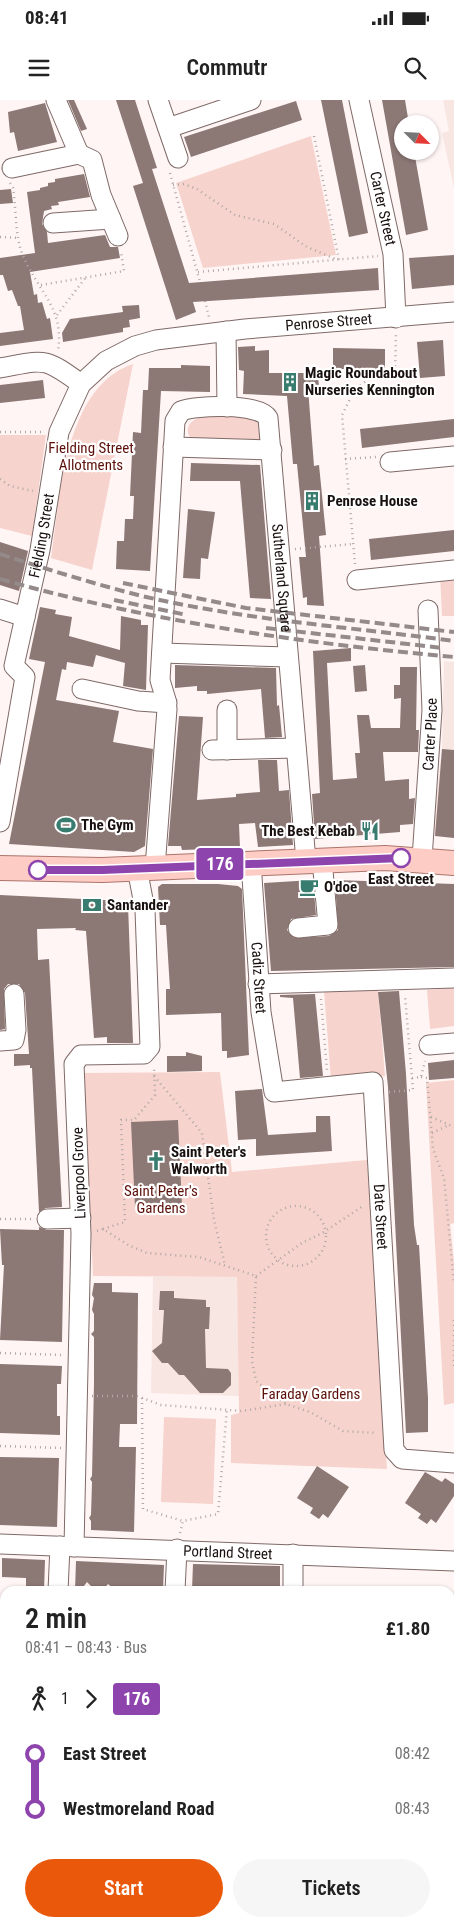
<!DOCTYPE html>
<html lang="en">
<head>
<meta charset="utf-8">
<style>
	:root { --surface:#fff; --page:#f6f6f6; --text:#222; --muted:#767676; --accent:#ea580c }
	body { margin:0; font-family:"Roboto Condensed",sans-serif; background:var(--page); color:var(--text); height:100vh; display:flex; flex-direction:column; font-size:19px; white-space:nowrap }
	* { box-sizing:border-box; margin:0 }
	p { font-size:16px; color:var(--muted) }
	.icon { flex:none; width:28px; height:28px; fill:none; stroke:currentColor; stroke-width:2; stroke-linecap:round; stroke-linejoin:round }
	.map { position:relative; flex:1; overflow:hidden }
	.details { position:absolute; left:0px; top:1486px; width:455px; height:341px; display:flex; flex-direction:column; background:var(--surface); border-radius:15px 15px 0 0; box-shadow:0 1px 4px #0004 }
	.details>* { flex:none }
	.badge { padding:0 10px; border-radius:4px; font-size:18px; line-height:32px }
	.needle { width:32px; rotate:114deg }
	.controls { position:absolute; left:394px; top:15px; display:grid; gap:10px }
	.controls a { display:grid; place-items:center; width:45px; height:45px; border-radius:50%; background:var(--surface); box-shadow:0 1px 4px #0004; font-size:25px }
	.map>.badge { position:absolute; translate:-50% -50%; box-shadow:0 0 0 2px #fff }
	.legs { display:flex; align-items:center; gap:8px; height:55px; padding:0 25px; font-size:16px }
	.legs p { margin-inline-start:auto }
	.overview { display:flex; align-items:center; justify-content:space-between; height:85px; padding:0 25px }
	h1 { font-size:28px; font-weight:600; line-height:38px }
	.action { display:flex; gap:10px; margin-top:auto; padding:10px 25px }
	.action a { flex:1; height:58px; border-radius:30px; background:var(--accent); color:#fff; font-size:20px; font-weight:600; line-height:58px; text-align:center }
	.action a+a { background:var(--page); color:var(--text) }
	ul { padding:0 25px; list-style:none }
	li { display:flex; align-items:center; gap:18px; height:55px; font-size:19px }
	li i { display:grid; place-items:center; width:8px; height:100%; margin:0 6px; background:currentColor }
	li i::after { content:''; width:12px; height:12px; margin:-6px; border:4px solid; border-radius:50%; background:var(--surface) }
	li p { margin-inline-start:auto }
	li:first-child i { background:linear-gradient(#0000 50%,currentColor 0) }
	li:last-child i { background:linear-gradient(currentColor 50%,#0000 0) }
	.status { display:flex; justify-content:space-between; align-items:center; height:35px; padding:0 25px; background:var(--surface); direction:ltr }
	.status svg { height:14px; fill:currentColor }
	header { display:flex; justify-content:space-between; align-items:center; height:65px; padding:0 25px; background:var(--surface); font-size:22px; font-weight:600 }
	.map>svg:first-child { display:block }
	.built { fill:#f8e6e2 }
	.green { fill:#f7d3cd }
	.building { fill:#8c7875 }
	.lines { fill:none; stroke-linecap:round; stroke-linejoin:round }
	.minor-casing { stroke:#7e6a67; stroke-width:21 }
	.major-casing { stroke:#ac746c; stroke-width:26 }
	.path { stroke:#b0a7a6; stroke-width:2.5; stroke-dasharray:1 4; stroke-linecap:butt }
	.minor { stroke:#fff; stroke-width:19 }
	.major { stroke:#fdccc5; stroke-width:24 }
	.rail { stroke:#938a89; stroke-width:4; stroke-dasharray:10 5; stroke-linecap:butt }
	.line-1-casing { stroke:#fff; stroke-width:11 }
	.line-1 { stroke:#8e44ad; stroke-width:8 }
	.stop-1-dot { fill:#fff; stroke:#8e44ad; stroke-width:2.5 }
	.labels { text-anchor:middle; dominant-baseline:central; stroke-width:4.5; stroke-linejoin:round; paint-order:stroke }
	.street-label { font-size:15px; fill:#191110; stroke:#fff }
	.poi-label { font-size:15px; font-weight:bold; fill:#191110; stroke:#fff; text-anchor:start }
	.park-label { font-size:15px; fill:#5c100a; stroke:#fff }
	.stop-label { font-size:15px; font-weight:bold; fill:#191110; stroke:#fff }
</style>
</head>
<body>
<div class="status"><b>08:41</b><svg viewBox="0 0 49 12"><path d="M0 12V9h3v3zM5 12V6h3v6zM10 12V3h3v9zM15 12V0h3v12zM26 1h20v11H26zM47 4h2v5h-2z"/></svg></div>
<header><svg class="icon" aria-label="menu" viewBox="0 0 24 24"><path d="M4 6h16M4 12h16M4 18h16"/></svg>Commutr<svg class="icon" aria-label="search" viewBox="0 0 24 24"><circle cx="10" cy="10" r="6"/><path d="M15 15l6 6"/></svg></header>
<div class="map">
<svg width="454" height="1827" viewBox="0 0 454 1827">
	<rect width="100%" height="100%" fill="#fff5f4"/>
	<g class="built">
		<path d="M443 0H454V88L442 33 449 31Z"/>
		<path d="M444 561 454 562V738L432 735 442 649Z"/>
		<path d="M153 1177H237L239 1296 151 1293Z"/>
		<path d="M450 1556H454V1827H303V1823L450 1822Z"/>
	</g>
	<g class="green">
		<path d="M311 36 336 155 203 168 176 83Z"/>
		<path d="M133 264 92 470 51 458C60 398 64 287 133 264Z"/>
		<path d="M206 316 255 317 262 324V337L259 341 191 339C182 326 193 318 206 316Z"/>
		<path d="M0 335H46L32 436 0 428Z"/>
		<path d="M454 472V516H442L440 473Z"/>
		<path d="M454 888V926L430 929 427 890Z"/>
		<path d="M378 890 385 976 331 980 324 891Z"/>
		<path d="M220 972 232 1072 367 1060 387 1369 231 1363V1315L239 1313 237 1177 93 1176 84 973Z"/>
		<path d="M454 980V1123L450 1124 454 1162V1303L444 1305 426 983Z"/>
		<path d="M164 1317 216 1319 213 1404 161 1402Z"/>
		<rect x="450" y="1606" width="4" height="115"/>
	</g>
	<g class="building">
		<path d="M68 0H74L87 29 81 31Z"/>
		<path d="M116 0H135L157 68 152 69 189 183 378 168 379 190 193 202 196 212 176 220 133 86 143 83Z"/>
		<path d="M321 0H342L368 133 349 137Z"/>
		<path d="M382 0H405L409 24H402V51H414L428 130 406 135Z"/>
		<path d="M296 1 302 20 191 57 184 37Z"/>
		<path d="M45 3 57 42 18 51 14 32 10 33 8 12Z"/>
		<path d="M84 74 90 97 58 102 59 105 51 106 52 109 44 111 42 124 47 132 48 143 105 135 110 147H118L120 158 30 172 34 195 37 194 38 203 42 202 47 219 50 218 53 239 0 246V233L24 230 20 206H18L12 190 8 191 3 175H0V158L35 153 27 92 40 90V88L48 86V83L55 82V79Z"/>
		<path d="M11 89 13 103 0 104V90Z"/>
		<path d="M454 155V185L412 189 409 158Z"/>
		<path d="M139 205 140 218 129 220 130 227 123 228V232L63 242 62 233 70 219 123 212 122 206Z"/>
		<path d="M443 240 445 276 420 278 417 242Z"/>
		<path d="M255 246V251L269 250V273H318L319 288H308L314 366 319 365 326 435 319 436 324 506 307 505V497L303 498 299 457H306L297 364H293L287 296 243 294 244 271 239 270 238 247Z"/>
		<path d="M333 248 385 249V269H333Z"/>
		<path d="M181 265 210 266V292L161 291 150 471 116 469 117 441H124L125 419H133L134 396H130L133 332 141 333 143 290H148L149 268H181Z"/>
		<path d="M43 280 45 298 0 303V285Z"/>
		<path d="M454 319V337L362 348 360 329Z"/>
		<path d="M191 363 260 365 271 499 250 498 240 381H190Z"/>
		<path d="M188 409 215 412 208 459 201 458 200 479 183 478Z"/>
		<path d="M454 430V451L371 460 369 439Z"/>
		<path d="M0 442 28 451 19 491 0 485Z"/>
		<path d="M40 507 56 510 55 514 72 517 69 536 120 550 121 516 141 520V525H148L146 590 123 586 125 563 96 555 93 567 67 562 66 570 62 569 56 600 119 611 113 642 153 649 145 746 134 752 9 744 45 562 29 559Z"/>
		<path d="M351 548V561L327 563 333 680 357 678 355 653H360L357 615H369L371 628H400L401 598 394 599V585H400V567H417L416 630H419L418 652H383L385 681 409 679V699L415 698 413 724 400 725V732L315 739 312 694 320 693 313 551Z"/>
		<path d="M175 565 276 568 277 606 279 605 282 637 265 638 261 589 207 594V591H197V586L175 588Z"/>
		<path d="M365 565 367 591 355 592 353 566Z"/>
		<path d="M179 616 203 617 197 700 236 697V694L260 692 258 660H277L279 691 289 690 293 745 258 747 255 723 239 724 240 748 182 750 181 746H168Z"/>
		<path d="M442 649 454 650V738L435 736Z"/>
		<path d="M313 780 316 815 291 819 287 830 294 838 329 836 338 830 335 780 454 784V867L271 871 264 783Z"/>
		<path d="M162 784H218L238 786 242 789 249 955 227 958V951H222L221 913 166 915V889H170L166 825H160L158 787Z"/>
		<path d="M0 795 124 801 128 804 133 943H107V937L94 938 86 831 75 830 76 828 37 829 38 860 49 859 62 1107 46 1108 39 1112 32 968H30V965L14 966V954H29L25 893 19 884H8L4 889 5 929 0 930Z"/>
		<path d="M399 891 406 974 414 1125 417 1145H419L428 1298V1332L406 1333 388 987 378 892Z"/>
		<path d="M315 894 323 976 300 978 293 898 280 897V895Z"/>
		<path d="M186 952 202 956V971L167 972V956H186Z"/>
		<path d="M454 960V978L429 980 428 963Z"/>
		<path d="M262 989 268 1035 316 1032V1016H330L332 1051 256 1056V1039L238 1040 235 991Z"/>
		<path d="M178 1020 182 1106 135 1107 131 1022Z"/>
		<path d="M39 1127 47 1130H64L62 1242 0 1240 4 1165H2L0 1129 39 1130Z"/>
		<path d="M94 1183H112V1192L138 1193 137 1324H120L119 1347H136L134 1432 91 1430V1421L89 1418 91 1415 92 1382 90 1379 92 1376 94 1283V1237L91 1234 94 1231V1214L92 1210 94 1198 92 1195Z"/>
		<path d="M160 1191H174V1198L206 1200V1207H210L209 1229H205L206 1268 228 1269 231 1273V1285L223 1293H200L184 1275H179L168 1263H162L152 1251 162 1243 164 1210H159Z"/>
		<path d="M0 1264 62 1266 61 1284H57V1316H60V1335L0 1333Z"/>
		<path d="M0 1357 59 1358 57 1427 0 1425Z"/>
		<path d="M317 1366 349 1387 328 1418 323 1414 319 1419 310 1413 313 1408 297 1398Z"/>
		<path d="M425 1372 442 1382 445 1378 454 1384V1396L436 1423 431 1419 427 1424 418 1418 421 1414 405 1403Z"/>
		<path d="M2 1458 45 1460 44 1491H26V1478L2 1477Z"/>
		<path d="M76 1461 164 1465 163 1491H157L150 1486 146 1491 114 1489 108 1484 104 1489 93 1488 87 1482 80 1491H75Z"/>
		<path d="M193 1464 280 1466V1491L192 1490Z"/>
	</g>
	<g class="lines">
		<g class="minor-casing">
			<g id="minor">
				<path d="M56 0 79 54"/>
				<path d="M158 0 178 58"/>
				<path id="s1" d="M359 0 393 154 396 218"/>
				<path d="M168 28 251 0"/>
				<path d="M12 68 79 54 92 60 101 95 118 136"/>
				<path d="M53 123 111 119"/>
				<path d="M226 231 227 307"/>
				<path d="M0 268C45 260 43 256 81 284"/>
				<path d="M173 347 272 350"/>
				<path d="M390 362 454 356"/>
				<path d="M357 480 454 470"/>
				<path d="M0 509 25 517"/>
				<path d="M162 553 288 557"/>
				<path d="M82 589 138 601 167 603"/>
				<path d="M212 650 296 648"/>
				<path d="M227 650V610"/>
				<path id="s2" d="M0 722 25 577 14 566 16 557 40 450 59 332 81 284 106 261 135 246 156 240 245 229 454 212"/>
				<path id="s3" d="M422 759 432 610 428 510"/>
				<path id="s4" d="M251 762 261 912 274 992 373 982 394 1350 402 1359 454 1363"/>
				<path id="s5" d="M155 768 167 609 166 600 160 580 175 321 181 311C195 305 260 303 268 318L306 761"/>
				<path d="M298 828 328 825 322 760"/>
				<path d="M258 884 454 878"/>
				<path d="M0 941 14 940 16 930 14 894"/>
				<path d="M429 945 454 943"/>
				<path d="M47 1119 81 1118"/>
				<path id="s6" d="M0 1444 454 1461"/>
				<path d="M74 1447 81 1134 74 964 81 955 144 954 150 947 145 810 137 768"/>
				<path d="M58 1491 60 1446"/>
				<path d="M175 1491 177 1449"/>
				<path d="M293 1491V1454"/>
				<path d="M0 1627H5"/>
				<path d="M0 1726H5"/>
				<path d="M450 1738H454"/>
				<path d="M202 1822V1827"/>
				<path d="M290 1822V1827"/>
				<path d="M74 1827 75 1822"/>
			</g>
		</g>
		<g class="major-casing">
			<path id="major" d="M0 768 102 770 385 758 454 763"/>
		</g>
		<g class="path">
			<path d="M314 36 339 160"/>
			<path d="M170 73 200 182"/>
			<path d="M10 83 13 88C16 106 15 136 22 153 36 190 65 207 58 251"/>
			<path d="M173 85 184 84 197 89 235 115 274 124 307 147 338 160"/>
			<path d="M0 137 19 138"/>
			<path d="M198 172 378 156"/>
			<path d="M41 185 124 171 121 152"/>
			<path d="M205 201 209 217"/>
			<path d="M57 215 86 177"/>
			<path d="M0 332H43"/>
			<path d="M345 359 376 357"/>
			<path d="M0 379 10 386 33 391"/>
			<path d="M295 449 353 444"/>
			<path d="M355 464 342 315 355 289 369 279 395 274 396 234"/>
			<path d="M321 899 327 970"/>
			<path d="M154 976 202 1033 214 1120 225 1165"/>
			<path d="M421 977 427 978 433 1049 444 1078 454 1184"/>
			<path d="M412 978 421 977 425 961"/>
			<path d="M389 992 413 990 405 896"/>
			<path d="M431 1017 454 1027"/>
			<path d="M432 1033 449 1025"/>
			<circle cx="296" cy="1136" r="30"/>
			<path d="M0 1119H31"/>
			<path d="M103 1129 125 1122 121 1020H134L155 995 154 966"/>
			<path d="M97 1131 103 1129 128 1145 147 1153 199 1157 256 1176 252 1261 256 1281 286 1304 310 1312 343 1331 376 1333"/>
			<path d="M256 1176 302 1143 324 1132 363 1106"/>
			<path d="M454 1220V1269"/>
			<path d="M0 1253 63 1255"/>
			<path d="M92 1296H137L161 1305 242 1311 286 1304"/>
			<path d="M142 1298 143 1409 183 1421"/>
			<path d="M0 1346 61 1348"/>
			<path d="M180 1433 183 1421 218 1414 227 1309"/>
		</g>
		<use href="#minor" class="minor"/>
		<use href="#major" class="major"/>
		<g class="rail">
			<path d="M0 454C47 469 94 484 142 496 245 520 350 527 454 541"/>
			<path d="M0 479C148 521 300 543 454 557"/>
			<path d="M123 483 246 508 454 532"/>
			<path d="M114 500 187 515"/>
			<path d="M266 528 443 548"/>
		</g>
	</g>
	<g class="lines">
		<g class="line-1-casing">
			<path id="line-1" d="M38 770H102L401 758"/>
		</g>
		<use href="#line-1" class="line-1"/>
	</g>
	<defs>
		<g id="building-bare" transform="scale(1.5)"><path d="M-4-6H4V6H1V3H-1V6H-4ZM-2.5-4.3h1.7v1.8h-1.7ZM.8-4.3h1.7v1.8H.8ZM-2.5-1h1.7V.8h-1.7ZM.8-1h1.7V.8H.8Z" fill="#387c6f" stroke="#fff" stroke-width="2.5" paint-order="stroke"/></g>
		<g id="stadium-bare" transform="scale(1.5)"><path d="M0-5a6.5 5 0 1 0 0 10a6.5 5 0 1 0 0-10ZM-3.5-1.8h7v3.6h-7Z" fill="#387c6f" stroke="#fff" stroke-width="2.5" paint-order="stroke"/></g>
		<g id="restaurant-bare" transform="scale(1.5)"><path d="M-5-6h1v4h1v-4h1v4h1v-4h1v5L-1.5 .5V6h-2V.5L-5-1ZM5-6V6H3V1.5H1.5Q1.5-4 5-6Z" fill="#387c6f" stroke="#fff" stroke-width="2.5" paint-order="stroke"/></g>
		<g id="cafe-bare" transform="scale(1.5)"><path d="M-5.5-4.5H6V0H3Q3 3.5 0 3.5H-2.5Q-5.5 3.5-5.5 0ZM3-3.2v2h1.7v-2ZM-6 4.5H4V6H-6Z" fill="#387c6f" stroke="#fff" stroke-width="2.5" paint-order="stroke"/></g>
		<g id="bank-bare" transform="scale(1.5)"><path d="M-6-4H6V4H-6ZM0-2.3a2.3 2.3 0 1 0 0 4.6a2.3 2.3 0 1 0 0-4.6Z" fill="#387c6f" stroke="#fff" stroke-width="2.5" paint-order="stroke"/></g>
		<g id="church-bare" transform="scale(1.5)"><path d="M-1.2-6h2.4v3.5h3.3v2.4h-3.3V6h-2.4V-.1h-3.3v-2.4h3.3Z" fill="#387c6f" stroke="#fff" stroke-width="2.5" paint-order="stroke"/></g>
	</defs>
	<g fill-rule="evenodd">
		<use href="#building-bare" x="290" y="282"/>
		<use href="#building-bare" x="312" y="401"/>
		<use href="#stadium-bare" x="66" y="725"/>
		<use href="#restaurant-bare" x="370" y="731"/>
		<use href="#cafe-bare" x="309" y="787"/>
		<use href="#bank-bare" x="92" y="805"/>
		<use href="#church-bare" x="156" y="1061"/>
	</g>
	<g class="stop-1-dot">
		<circle cx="401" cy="758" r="9"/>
		<circle cx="38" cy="770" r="9"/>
	</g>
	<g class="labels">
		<g class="street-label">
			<text stroke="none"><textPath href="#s1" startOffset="111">Carter Street</textPath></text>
			<text stroke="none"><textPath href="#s2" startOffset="716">Penrose Street</textPath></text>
			<text stroke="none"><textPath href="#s2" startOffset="296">Fielding Street</textPath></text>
			<text stroke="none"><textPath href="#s5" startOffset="711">Sutherland Square</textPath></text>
			<text stroke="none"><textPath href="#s3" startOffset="125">Carter Place</textPath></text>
			<text stroke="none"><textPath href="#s4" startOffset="116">Cadiz Street</textPath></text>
			<text transform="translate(79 1073) rotate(-92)">Liverpool Grove</text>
			<text stroke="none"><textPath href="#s4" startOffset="466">Date Street</textPath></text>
			<text stroke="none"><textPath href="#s6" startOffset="228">Portland Street</textPath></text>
		</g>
		<g class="poi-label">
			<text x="305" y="273">Magic Roundabout<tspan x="305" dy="17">Nurseries Kennington</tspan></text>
			<text x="327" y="401">Penrose House</text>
			<text x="81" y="725">The Gym</text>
			<text x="355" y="731" text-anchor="end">The Best Kebab</text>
			<text x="324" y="787">O'doe</text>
			<text x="107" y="805">Santander</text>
			<text x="171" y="1052">Saint Peter's<tspan x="171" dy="17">Walworth</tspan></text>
		</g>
		<g class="park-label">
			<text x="91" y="348">Fielding Street<tspan x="91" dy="17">Allotments</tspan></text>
			<text x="161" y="1091">Saint Peter's<tspan x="161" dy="17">Gardens</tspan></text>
			<text x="311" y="1294">Faraday Gardens</text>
		</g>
		<g class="stop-label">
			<text x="401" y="779">East Street</text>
		</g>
	</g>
</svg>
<div class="controls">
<a><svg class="needle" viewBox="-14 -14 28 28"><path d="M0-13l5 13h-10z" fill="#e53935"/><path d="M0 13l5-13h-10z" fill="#767676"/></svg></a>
</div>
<b class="badge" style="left:220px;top:764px;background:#8e44ad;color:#fff">176</b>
<section class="details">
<div class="overview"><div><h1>2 min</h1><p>08:41 – 08:43 · Bus</p></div><b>£1.80</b></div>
<div class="legs"><svg class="icon" aria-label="walk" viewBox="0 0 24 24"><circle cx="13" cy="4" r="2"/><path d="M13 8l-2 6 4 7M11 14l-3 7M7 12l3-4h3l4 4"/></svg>1<svg class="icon" aria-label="forward" viewBox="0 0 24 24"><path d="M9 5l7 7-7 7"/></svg><b class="badge" style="background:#8e44ad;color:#fff">176</b></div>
<ul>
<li><i style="color:#8e44ad"></i><b>East Street</b><p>08:42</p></li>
<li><i style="color:#8e44ad"></i><b>Westmoreland Road</b><p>08:43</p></li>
</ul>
<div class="action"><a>Start</a><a>Tickets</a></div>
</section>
</div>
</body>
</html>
